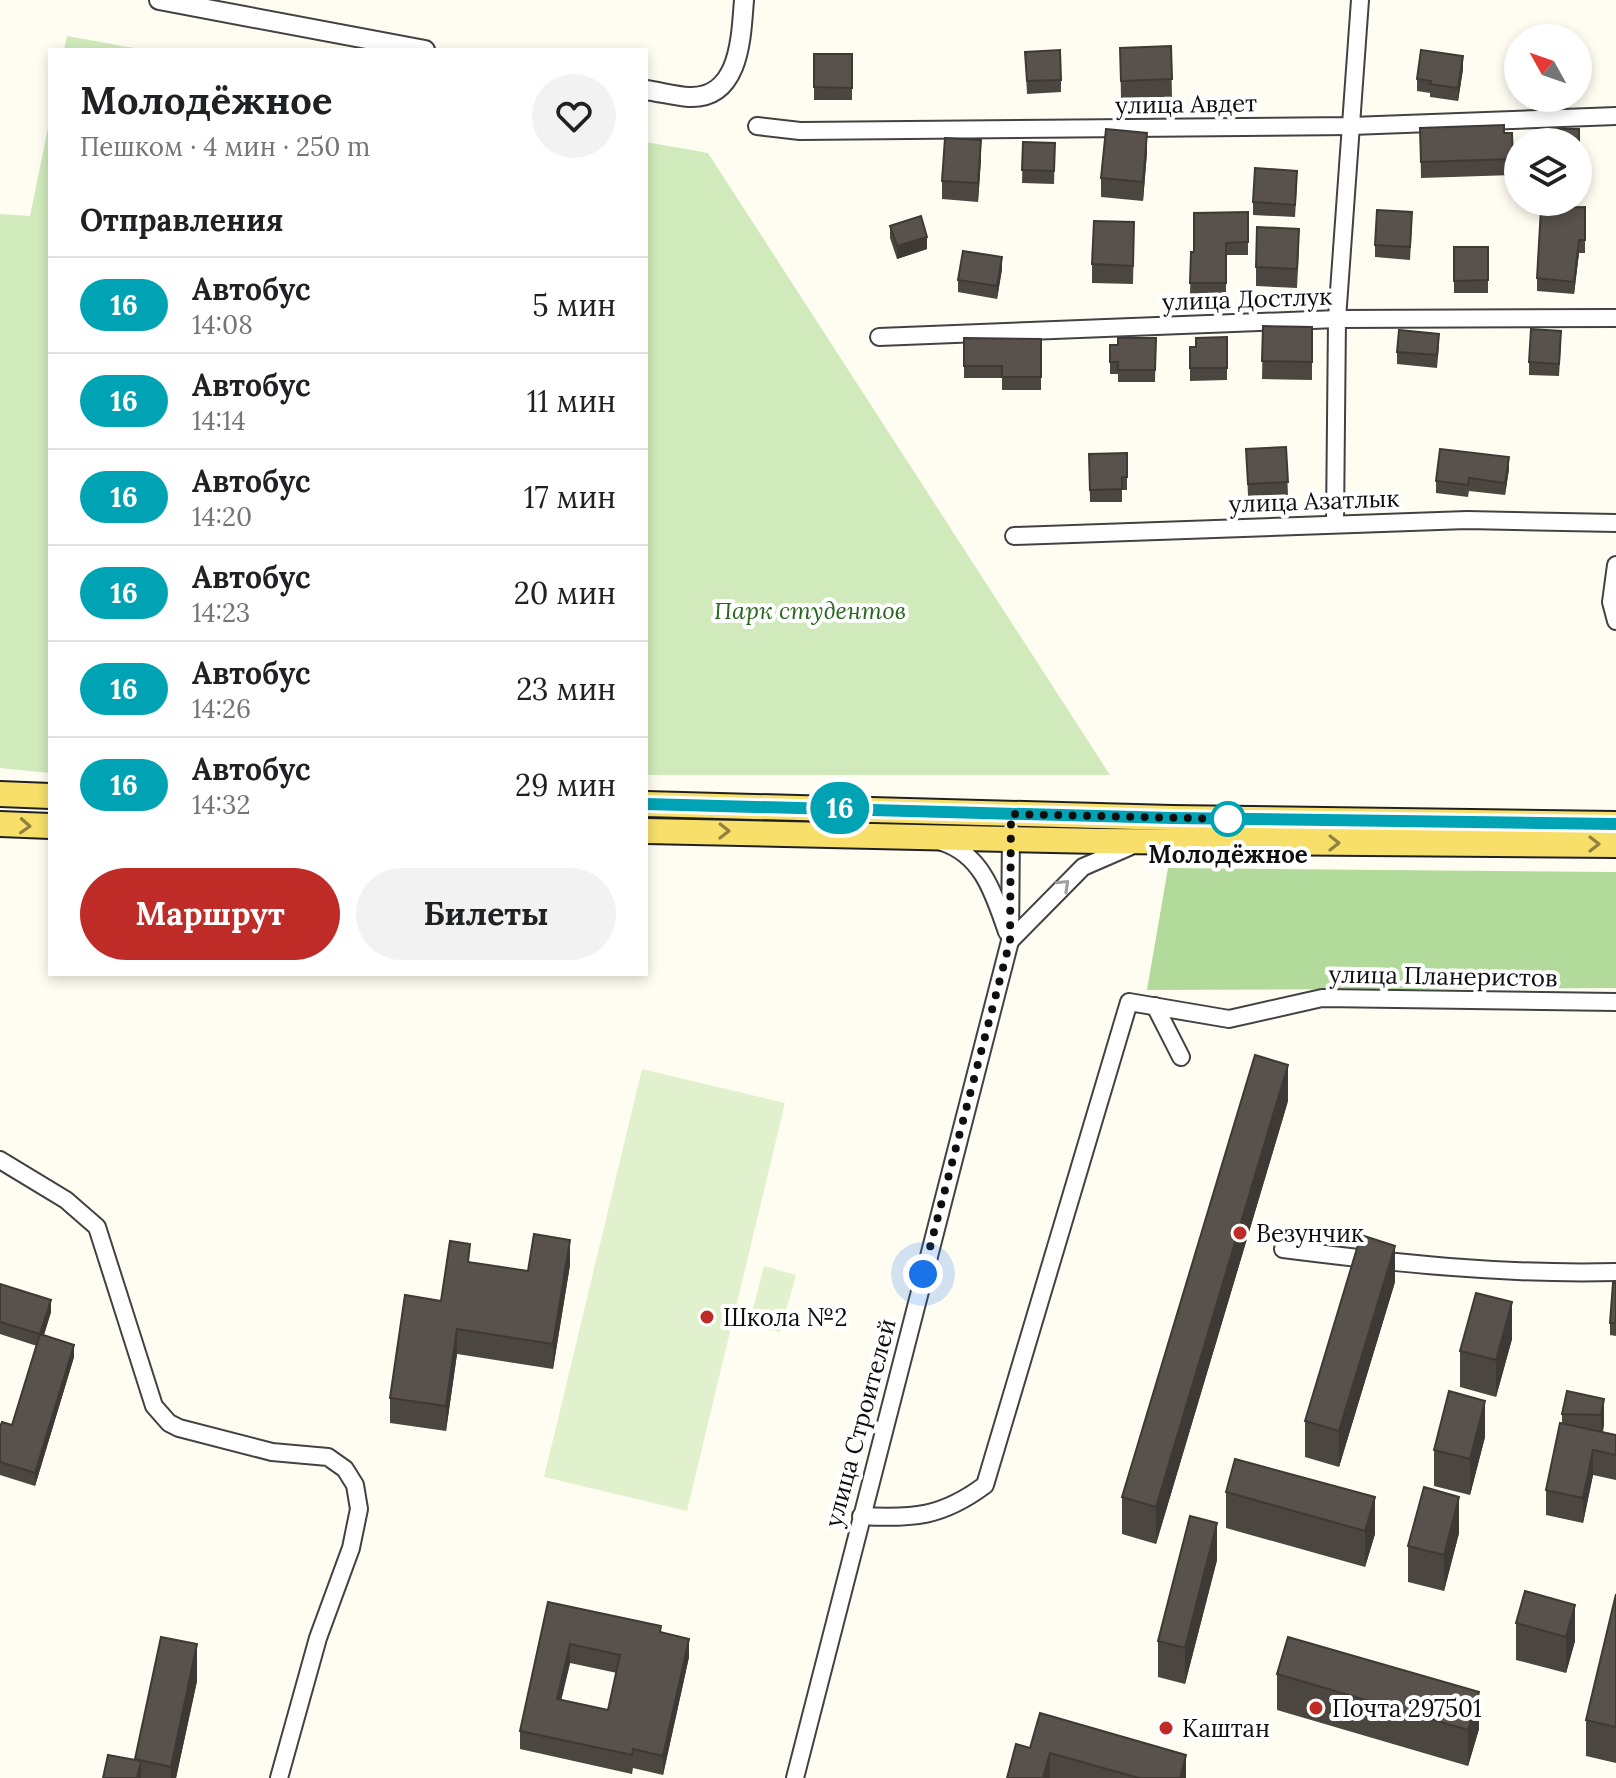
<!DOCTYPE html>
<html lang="ru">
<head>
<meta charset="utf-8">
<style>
	:root { --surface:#fff; --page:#f2f2f2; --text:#202124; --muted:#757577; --line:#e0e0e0; --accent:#bf2c28 }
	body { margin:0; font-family:Lora,serif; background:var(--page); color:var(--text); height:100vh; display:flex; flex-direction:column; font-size:30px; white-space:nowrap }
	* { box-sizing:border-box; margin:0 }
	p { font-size:26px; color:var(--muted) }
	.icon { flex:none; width:44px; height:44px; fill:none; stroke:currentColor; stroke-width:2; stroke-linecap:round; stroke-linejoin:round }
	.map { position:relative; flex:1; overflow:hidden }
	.panel { position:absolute; left:48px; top:48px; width:600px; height:928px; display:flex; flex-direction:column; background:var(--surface); border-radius:0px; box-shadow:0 4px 12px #0003 }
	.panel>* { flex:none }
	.badge { padding:0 16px; border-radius:26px; font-size:28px; line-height:52px }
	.needle { width:52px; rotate:310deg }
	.tools { position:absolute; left:1504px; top:24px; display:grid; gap:16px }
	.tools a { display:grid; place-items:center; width:88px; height:88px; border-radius:50%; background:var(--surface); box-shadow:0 4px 12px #0003; font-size:40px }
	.you { position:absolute; width:40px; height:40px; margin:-20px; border:6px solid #fff; border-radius:50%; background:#1a73e8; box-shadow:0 0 0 12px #1a73e833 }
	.map>.badge { position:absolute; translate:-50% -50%; box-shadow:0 0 0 4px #fff }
	h2 { padding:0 32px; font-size:30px; line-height:72px }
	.round { display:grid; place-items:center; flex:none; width:84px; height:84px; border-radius:42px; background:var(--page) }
	.head { display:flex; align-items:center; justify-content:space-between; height:136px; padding:0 32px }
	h1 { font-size:38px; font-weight:700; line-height:60px }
	.action { display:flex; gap:16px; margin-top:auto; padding:16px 32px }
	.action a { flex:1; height:92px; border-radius:48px; background:var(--accent); color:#fff; font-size:32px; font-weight:700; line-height:92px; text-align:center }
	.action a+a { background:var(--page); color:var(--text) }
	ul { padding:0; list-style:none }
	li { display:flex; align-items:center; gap:24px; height:96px; padding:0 32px; border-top:2px solid var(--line) }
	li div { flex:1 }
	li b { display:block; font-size:30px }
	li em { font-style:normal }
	li .badge { min-width:88px; font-weight:700; text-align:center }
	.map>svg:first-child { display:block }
	.green { fill:#d0eabb }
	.forest { fill:#b2da9a }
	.pitch { fill:#e2f1cd }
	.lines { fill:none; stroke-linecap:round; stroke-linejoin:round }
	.minor-casing { stroke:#424242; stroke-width:20 }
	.tertiary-casing { stroke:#424242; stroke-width:22 }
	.primary-casing { stroke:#202020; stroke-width:28 }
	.minor { stroke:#fff; stroke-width:16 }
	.tertiary { stroke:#fff; stroke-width:18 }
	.primary { stroke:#f7df6a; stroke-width:24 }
	.wall { fill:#4c4641; fill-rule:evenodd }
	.shaded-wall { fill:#3e3935 }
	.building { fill:#58514c; stroke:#3e3935; stroke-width:2; fill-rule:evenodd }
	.oneway { stroke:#8f8141 }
	.oneway2 { stroke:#9f9f9f }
	.line-casing { stroke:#fff; stroke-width:18 }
	.line { stroke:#00a3b4; stroke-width:12 }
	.walk { stroke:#0f0f0f; stroke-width:8; stroke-dasharray:0 14.4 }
	.stop-dot { fill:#fff; stroke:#00a3b4; stroke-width:4 }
	.poi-dot { fill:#bf2c28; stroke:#fff; stroke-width:3 }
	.labels { text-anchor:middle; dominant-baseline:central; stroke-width:8; stroke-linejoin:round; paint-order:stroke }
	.street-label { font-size:24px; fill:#0f0f0f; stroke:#fff }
	.park-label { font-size:24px; font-style:italic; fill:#29671f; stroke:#fff }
	.stop-label { font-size:24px; font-weight:bold; fill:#0f0f0f; stroke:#fff }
	.poi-label { font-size:24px; fill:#0f0f0f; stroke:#fff; text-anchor:start }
</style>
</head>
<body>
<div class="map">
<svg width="1616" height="1778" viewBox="0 0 1616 1778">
	<rect width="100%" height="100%" fill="#fffdf2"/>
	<g class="green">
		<path d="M67 36 145 50H64Z"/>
		<path d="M50 118V773L0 768V214L30 216Z"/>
		<path d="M646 142 708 153 1110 775H646Z"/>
	</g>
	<path class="forest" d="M1168 868 1616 872V988L1147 990Z"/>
	<g class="pitch">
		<path d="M642 1069 785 1103 687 1511 544 1477Z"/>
		<path d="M764 1266 796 1275 780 1332 749 1324Z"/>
	</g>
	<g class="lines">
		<g class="minor-casing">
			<g id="minor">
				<path d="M757 126 800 131 1351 126 1616 116"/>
				<path d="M879 337 1337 319 1616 318"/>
				<path d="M1335 523 1337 319 1360 0"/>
				<path d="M1014 536 1467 520 1616 523"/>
				<path d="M1616 565 1611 602 1616 621"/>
				<path d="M942 842C983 855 994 895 1007 932"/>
				<path d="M1010 941 1083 867 1129 847"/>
				<path d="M1155 1006 1181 1057"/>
				<path d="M0 1160 66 1200 97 1227 154 1406 169 1423 179 1428 272 1452 328 1457 345 1469 355 1485 359 1509 351 1548 318 1638 279 1778"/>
				<path d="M1283 1249C1394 1263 1504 1275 1616 1272"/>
				<path d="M861 1516C913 1519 942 1517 985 1485L1129 1002 1229 1019 1322 998 1616 1002"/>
				<path d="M795 1778 1010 941 1011 831"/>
			</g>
		</g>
		<g class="tertiary-casing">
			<g id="tertiary">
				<path d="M159 0 425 50"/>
				<path d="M646 90C660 92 675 96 689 97 741 99 741 35 744 0"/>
			</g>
		</g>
		<g class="primary-casing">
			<g id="primary">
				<path d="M0 794 50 796"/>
				<path d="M646 804 1172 818 1616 824"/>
				<path d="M0 824 50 826"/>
				<path d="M646 831 1099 841 1616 845"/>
			</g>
		</g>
		<use href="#minor" class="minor"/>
		<use href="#tertiary" class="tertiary"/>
		<use href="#primary" class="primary"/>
	</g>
	<g class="wall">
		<path d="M1171 46 1172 98 1121 99 1120 48Z"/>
		<path d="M1516 49H1518V94H1515Z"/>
		<path d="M1025 52 1061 80V92L1027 94Z"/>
		<rect x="814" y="54" width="38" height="46"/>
		<path d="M1463 69 1458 101 1430 97V93L1417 91V79Z"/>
		<path d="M1420 128 1512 133 1513 175 1421 178Z"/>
		<path d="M1023 142 1055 143 1054 184 1022 183Z"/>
		<path d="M1147 152 1143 201 1101 197V178Z"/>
		<path d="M981 159 978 202 942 199V181Z"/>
		<path d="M1297 183 1295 217 1253 215V202Z"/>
		<path d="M1585 207V253H1579L1574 294 1537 291V278Z"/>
		<path d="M1248 212V255H1226V296L1190 295 1191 252H1194Z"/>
		<path d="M1412 224 1410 260 1375 257V245Z"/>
		<path d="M890 226 927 249 897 259 890 238Z"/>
		<path d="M1134 241 1133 284 1092 283V264Z"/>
		<rect x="1454" y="247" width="34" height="46"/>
		<path d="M1299 248 1297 288 1256 286V267Z"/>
		<path d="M1002 269 997 299 958 292V280Z"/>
		<path d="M1263 326 1312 327V380L1262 379Z"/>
		<path d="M1227 337V380L1190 381V347H1196Z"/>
		<path d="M964 338 1041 339V390H1002V378H964Z"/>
		<path d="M1156 338 1155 382H1118V374H1110V345H1118Z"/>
		<path d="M1561 344 1559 376 1529 375V362Z"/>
		<path d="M1439 346 1437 368 1397 364V352Z"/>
		<path d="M1286 447 1288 495 1248 496 1246 449Z"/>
		<path d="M1127 453V490H1122V502H1090L1089 454Z"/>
		<path d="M1509 469 1505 495 1469 491 1468 497 1436 493V481Z"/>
		<path d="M1288 1101 1156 1544 1122 1534V1497Z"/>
		<path d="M470 1262 528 1271 570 1265 553 1369 457 1354 446 1431 390 1423V1398L441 1301Z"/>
		<path d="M1395 1282 1339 1467 1305 1457V1421Z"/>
		<path d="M1616 1283V1336L1610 1335V1323Z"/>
		<path d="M0 1284 51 1312 44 1335 74 1357 35 1486 0 1475V1427L12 1425 37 1346 0 1334Z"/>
		<path d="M1512 1339 1496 1397 1460 1387V1351Z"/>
		<path d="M1604 1399V1424L1603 1432 1616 1435V1480L1593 1475 1583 1523 1546 1515V1490L1562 1423V1414Z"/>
		<path d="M1485 1437 1470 1495 1434 1486V1450Z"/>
		<path d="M1226 1492 1375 1534 1365 1567 1226 1528Z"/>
		<path d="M1459 1533 1444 1591 1408 1582V1546Z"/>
		<path d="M1217 1560 1185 1684 1158 1677V1641Z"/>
		<path d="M1525 1591 1575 1641 1566 1673 1516 1660V1623Z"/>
		<path d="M1616 1594V1763L1586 1756V1720Z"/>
		<path d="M548 1602 661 1633 689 1657 663 1775 633 1768 632 1774 520 1749V1731ZM570 1663 617 1673 608 1710 561 1700Z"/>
		<path d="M1277 1674 1479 1729 1468 1766 1277 1710Z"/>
		<path d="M197 1681 176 1778H103L135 1760Z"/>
		<path d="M1030 1748 1186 1778H1007Z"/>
	</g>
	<g class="shaded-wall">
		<path d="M1463 56V69L1458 101V88Z"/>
		<path d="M1147 133V152L1143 201V182Z"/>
		<path d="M981 140V159L978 202V183Z"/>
		<path d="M927 237V249L897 259V246Z"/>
		<path d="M1579 240V253L1574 294V282Z"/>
		<path d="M1002 257V269L997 299V286Z"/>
		<path d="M1509 457V469L1505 495V483Z"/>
		<path d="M1288 1065V1101L1156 1544V1507Z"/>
		<path d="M570 1240V1265L553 1369V1344Z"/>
		<path d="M1395 1246V1282L1339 1467V1431Z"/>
		<path d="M51 1300V1312L40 1347V1334Z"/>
		<path d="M1512 1302V1339L1496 1397V1360Z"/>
		<path d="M457 1329V1354L446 1431V1406Z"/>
		<path d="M74 1345V1357L35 1486V1473Z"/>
		<path d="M1604 1399V1424L1601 1440V1415Z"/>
		<path d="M1485 1401V1437L1470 1495V1459Z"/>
		<path d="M1593 1450V1475L1583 1523V1498Z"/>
		<path d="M1375 1497V1534L1365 1567V1531Z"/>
		<path d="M1459 1497V1533L1444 1591V1555Z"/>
		<path d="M1217 1523V1560L1185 1684V1648Z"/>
		<path d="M1575 1605V1641L1566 1673V1637Z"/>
		<path d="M689 1639V1657L663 1775V1756Z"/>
		<path d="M197 1644V1681L176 1778H171V1767Z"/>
		<path d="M570 1644V1663L557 1718V1699Z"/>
		<path d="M1479 1692V1729L1468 1766V1730Z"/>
		<path d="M1050 1753V1778H1043Z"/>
		<path d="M1186 1755V1778H1180Z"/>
		<path d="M141 1761V1778H137Z"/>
	</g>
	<g class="building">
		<path d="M1171 46 1172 79 1121 81 1120 48Z"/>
		<path d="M1516 49H1518V82H1515Z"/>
		<path d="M1060 50 1061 80 1027 81 1025 52Z"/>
		<path d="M1421 50 1463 56 1458 88 1430 84 1431 81 1417 79Z"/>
		<path d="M814 54H852V88L814 87Z"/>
		<path d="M1504 125V133H1512L1513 159 1421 162 1420 128Z"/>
		<path d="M1106 129 1147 133 1143 182 1101 178Z"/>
		<path d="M1548 129H1579V164H1578V142H1549Z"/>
		<path d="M945 138 981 140 978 183 942 181Z"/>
		<path d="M1023 142 1055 143 1054 171 1022 170Z"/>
		<path d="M1255 168 1297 171 1295 205 1253 202Z"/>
		<path d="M1585 207V240H1579L1574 282 1537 278 1541 208Z"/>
		<path d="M1377 210 1412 212 1410 247 1375 245Z"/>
		<path d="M1248 212V242L1226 243V283H1190L1191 252H1194V213Z"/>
		<path d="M921 216 927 237 897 246 890 226Z"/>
		<path d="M1094 221 1134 222 1133 266 1092 264Z"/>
		<path d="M1257 227 1299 229 1297 269 1256 267Z"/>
		<path d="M1454 247H1488V280L1454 281Z"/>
		<path d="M963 251 1002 257 997 286 958 280Z"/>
		<path d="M1263 326 1312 327V362L1262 361Z"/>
		<path d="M1531 329 1561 331 1559 364 1529 362Z"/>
		<path d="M1399 330 1439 334 1437 355 1397 352Z"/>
		<path d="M1227 337V368H1190V347H1196V338Z"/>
		<path d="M964 338 1041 339V377H1002V366H964Z"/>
		<path d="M1118 338H1156L1155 370H1118V362H1110V345H1118Z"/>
		<path d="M1286 447 1288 482 1248 484 1246 449Z"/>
		<path d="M1440 449 1509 457 1505 483 1469 478 1468 485 1436 481Z"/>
		<path d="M1127 453V477H1122V489L1090 490 1089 454Z"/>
		<path d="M1255 1055 1288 1065 1156 1507 1122 1497Z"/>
		<path d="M534 1234 570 1240 553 1344 457 1329 446 1406 390 1398 405 1295 441 1301 450 1241 470 1244 468 1262 528 1271Z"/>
		<path d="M1361 1235 1395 1246 1339 1431 1305 1421Z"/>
		<path d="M1613 1283H1616V1323H1610Z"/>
		<path d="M0 1284 51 1300 40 1334 0 1322Z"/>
		<path d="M1476 1293 1512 1302 1496 1360 1460 1351Z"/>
		<path d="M40 1334 74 1345 35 1473 0 1462V1427L2 1422 12 1425Z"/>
		<path d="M1449 1391 1485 1401 1470 1459 1434 1450Z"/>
		<path d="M1567 1391 1604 1399 1601 1415 1562 1414Z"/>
		<path d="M1560 1423 1616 1435V1455L1593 1450 1583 1498 1546 1490Z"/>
		<path d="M1235 1459 1375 1497 1365 1531 1226 1492Z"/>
		<path d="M1424 1487 1459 1497 1444 1555 1408 1546Z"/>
		<path d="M1190 1516 1217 1523 1185 1648 1158 1641Z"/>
		<path d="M1525 1591 1575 1605 1566 1637 1516 1623Z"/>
		<path d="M1616 1594V1727L1586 1720Z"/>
		<path d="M548 1602 661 1626 660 1632 689 1639 663 1756 633 1749 632 1755 520 1731ZM570 1644 620 1655 608 1710 557 1699Z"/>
		<path d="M161 1637 197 1644 171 1767 135 1759Z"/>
		<path d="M1288 1637 1479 1692 1468 1730 1277 1674Z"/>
		<path d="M1040 1713 1186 1755 1180 1778H1139L1050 1753 1043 1778H1007L1016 1744 1030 1748Z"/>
		<path d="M108 1755 141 1761 137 1778H103Z"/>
	</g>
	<defs><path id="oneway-chevron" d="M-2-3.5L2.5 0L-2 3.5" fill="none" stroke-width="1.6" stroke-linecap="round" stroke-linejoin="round" transform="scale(2)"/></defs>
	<g class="oneway">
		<use href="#oneway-chevron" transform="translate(25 826) rotate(3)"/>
		<use href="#oneway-chevron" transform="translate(724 831) rotate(1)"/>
		<use href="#oneway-chevron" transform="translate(1334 843)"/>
		<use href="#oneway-chevron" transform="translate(1594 844)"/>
	</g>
	<use class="oneway2" href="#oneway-chevron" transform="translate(1064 885) rotate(-44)"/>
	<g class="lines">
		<g class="line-casing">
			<path id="line" d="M646 804 1172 818 1616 824"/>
		</g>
		<use href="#line" class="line"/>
		<path class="walk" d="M923 1274 1010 941 1011 814 1228 819"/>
	</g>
	<circle class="stop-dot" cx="1228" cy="819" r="16"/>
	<g class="poi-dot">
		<circle cx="1240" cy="1233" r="8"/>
		<circle cx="707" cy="1317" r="8"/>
		<circle cx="1316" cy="1708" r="8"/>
		<circle cx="1166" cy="1728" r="8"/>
	</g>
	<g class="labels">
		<g class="street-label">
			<text transform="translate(1186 104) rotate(-1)">улица Авдет</text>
			<text transform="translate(1247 299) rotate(-2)">улица Достлук</text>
			<text transform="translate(1314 501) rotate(-2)">улица Азатлык</text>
			<text transform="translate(1443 976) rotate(1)">улица Планеристов</text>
			<text transform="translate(860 1423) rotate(-75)">улица Строителей</text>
		</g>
		<g class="park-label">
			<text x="810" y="610">Парк студентов</text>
		</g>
		<g class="stop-label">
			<text x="1228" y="854">Молодёжное</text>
		</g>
		<g class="poi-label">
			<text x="1256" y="1233">Везунчик</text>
			<text x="723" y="1317">Школа №2</text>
			<text x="1332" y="1708">Почта 297501</text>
			<text x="1182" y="1728">Каштан</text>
		</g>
	</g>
</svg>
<div class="tools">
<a><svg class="needle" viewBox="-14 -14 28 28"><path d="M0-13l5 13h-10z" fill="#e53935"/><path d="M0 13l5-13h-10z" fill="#757577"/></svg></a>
<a><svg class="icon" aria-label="layers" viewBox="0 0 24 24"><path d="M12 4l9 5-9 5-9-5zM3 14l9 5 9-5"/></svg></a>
</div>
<div class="you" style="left:923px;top:1274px"></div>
<b class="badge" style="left:840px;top:808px;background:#00a3b4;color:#fff">16</b>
<section class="panel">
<div class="head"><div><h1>Молодёжное</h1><p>Пешком · 4 мин · 250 m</p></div><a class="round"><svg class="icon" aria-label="heart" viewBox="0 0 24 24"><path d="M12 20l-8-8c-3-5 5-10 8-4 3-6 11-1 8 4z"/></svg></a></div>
<h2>Отправления</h2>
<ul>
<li><span class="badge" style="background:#00a3b4;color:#fff">16</span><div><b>Автобус</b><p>14:08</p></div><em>5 мин</em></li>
<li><span class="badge" style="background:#00a3b4;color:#fff">16</span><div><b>Автобус</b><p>14:14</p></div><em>11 мин</em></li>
<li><span class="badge" style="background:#00a3b4;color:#fff">16</span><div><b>Автобус</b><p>14:20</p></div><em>17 мин</em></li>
<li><span class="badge" style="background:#00a3b4;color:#fff">16</span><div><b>Автобус</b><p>14:23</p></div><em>20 мин</em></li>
<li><span class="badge" style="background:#00a3b4;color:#fff">16</span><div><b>Автобус</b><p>14:26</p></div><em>23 мин</em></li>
<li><span class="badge" style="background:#00a3b4;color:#fff">16</span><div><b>Автобус</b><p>14:32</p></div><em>29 мин</em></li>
</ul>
<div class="action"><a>Маршрут</a><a>Билеты</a></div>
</section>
</div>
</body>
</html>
